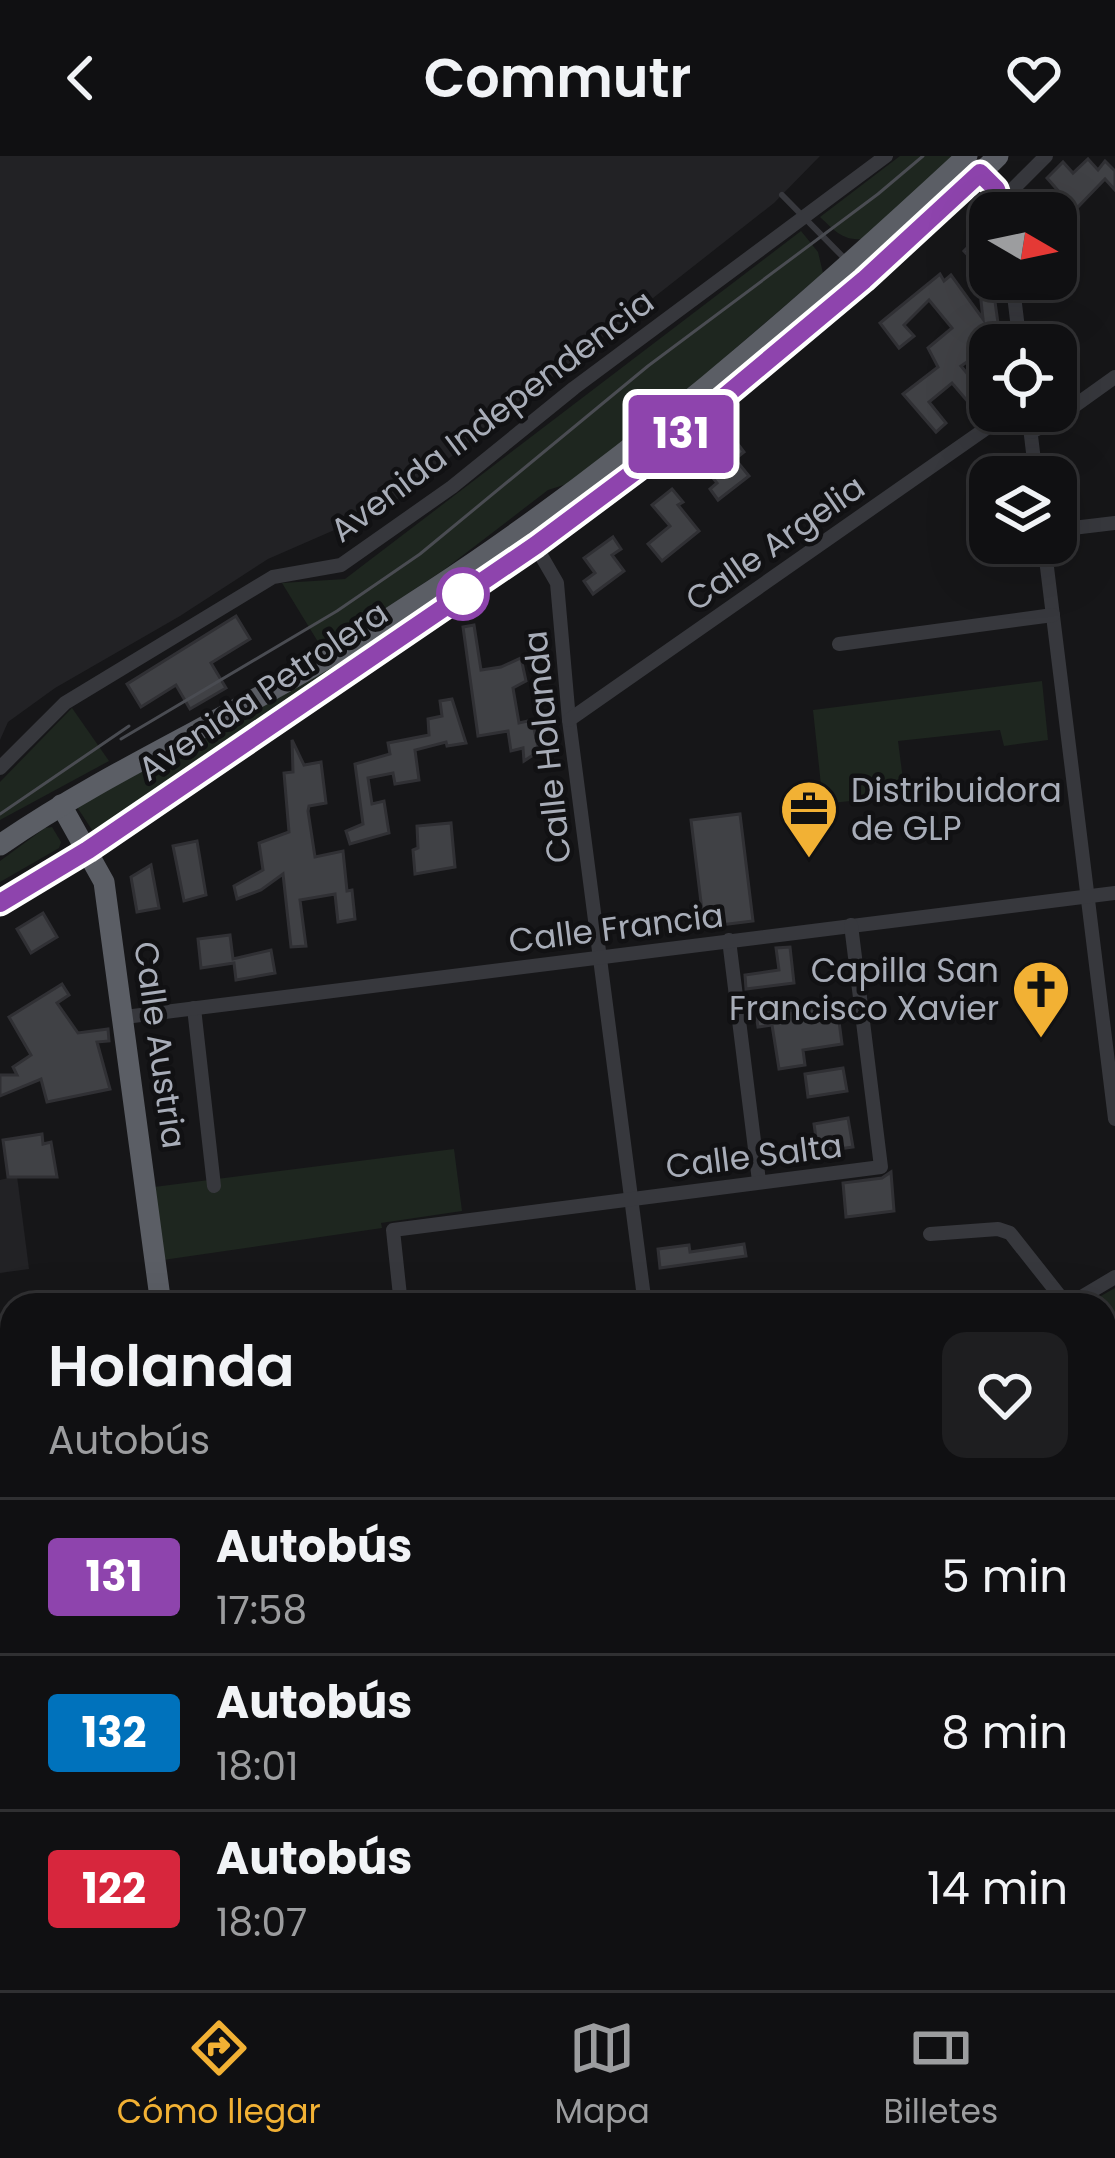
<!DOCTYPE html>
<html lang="es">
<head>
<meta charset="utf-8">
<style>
	:root { --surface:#101012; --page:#1e1e20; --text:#f1f3f6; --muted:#9c9d9f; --line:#303032; --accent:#f2b134 }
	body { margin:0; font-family:Poppins,sans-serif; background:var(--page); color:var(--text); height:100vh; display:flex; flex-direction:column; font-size:45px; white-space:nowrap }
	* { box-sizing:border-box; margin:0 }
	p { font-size:39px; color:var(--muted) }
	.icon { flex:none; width:66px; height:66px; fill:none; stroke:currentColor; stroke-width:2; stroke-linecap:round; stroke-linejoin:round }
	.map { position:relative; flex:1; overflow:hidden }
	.panel { position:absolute; left:0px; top:1137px; width:1116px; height:699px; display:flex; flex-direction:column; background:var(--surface); border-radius:36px 36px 0 0; box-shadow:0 12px 48px #0002,0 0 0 3px var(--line) }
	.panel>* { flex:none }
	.badge { padding:0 24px; border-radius:9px; font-size:42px; line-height:78px }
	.needle { width:78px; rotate:99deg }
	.controls { position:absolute; left:969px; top:36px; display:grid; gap:24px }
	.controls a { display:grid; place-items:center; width:108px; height:108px; border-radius:24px; background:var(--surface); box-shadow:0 12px 48px #0002,0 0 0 3px var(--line); font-size:60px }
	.map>.badge { position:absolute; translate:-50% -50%; box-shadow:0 0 0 6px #fff }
	.round { display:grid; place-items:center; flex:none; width:126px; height:126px; border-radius:24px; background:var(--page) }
	.head { display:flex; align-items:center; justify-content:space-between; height:204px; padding:0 48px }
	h1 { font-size:57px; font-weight:600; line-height:90px }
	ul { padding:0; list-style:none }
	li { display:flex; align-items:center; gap:36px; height:156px; padding:0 48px; border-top:3px solid var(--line) }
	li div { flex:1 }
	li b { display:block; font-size:45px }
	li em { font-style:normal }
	li .badge { min-width:132px; font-weight:700; text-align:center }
	header { display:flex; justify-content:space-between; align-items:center; height:156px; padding:0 48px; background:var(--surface); font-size:54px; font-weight:600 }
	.tab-bar { display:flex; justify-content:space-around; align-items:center; height:168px; border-top:3px solid var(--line); background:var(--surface); font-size:33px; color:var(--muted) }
	.tab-bar a { display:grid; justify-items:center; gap:6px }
	.tab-bar .on { color:var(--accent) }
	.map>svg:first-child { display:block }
	.built { fill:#222225 }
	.green { fill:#1e261f }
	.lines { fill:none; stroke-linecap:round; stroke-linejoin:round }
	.canal { stroke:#2c353c; stroke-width:16 }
	.building { fill:#404145; stroke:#303034; stroke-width:3 }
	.service { stroke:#37383d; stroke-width:6 }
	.minor { stroke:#37383d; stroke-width:14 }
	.tertiary { stroke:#37383d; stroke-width:16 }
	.trunk { stroke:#5b5e65; stroke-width:21 }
	.tram { stroke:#4a4c52; stroke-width:3 }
	.line-casing { stroke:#fff; stroke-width:27 }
	.line { stroke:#8e44ad; stroke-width:18 }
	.stop-dot { fill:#fff; stroke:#8e44ad; stroke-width:6 }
	.labels { text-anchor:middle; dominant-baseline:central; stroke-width:9; stroke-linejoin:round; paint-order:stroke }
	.street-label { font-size:33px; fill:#a8adb8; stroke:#111113 }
	.poi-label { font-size:33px; fill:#a8adb8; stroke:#111113; text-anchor:start }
</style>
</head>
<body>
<header><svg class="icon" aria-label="back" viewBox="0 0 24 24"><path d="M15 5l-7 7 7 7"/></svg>Commutr<svg class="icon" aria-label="heart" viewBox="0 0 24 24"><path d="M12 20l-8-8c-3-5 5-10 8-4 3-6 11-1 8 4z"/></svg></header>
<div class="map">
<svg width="1115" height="1834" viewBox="0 0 1115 1834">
	<rect width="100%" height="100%" fill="#161618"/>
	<g class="built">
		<path d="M0 0H820L774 47 387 351 268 403 180 460 55 532 8 566 0 584Z"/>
		<path d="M17 1020 29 1113 0 1117V1024Z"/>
		<path d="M0 1746 12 1756V1824H101L114 1834H0Z"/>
	</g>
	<g class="green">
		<path d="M900 0H953L865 83C843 85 836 76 820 61Z"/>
		<path d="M801 75 818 96 823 117 687 234 570 327 548 334 445 413 323 494 282 427 345 423Z"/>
		<path d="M844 121 848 126 811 160 539 376 94 677 77 651 292 532Z"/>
		<path d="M1042 525 1048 584 1004 590 1000 574 898 585 905 639 823 648 813 554Z"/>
		<path d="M72 552 109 605 0 664V626Z"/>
		<path d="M52 671 61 686 59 692 0 726V705L45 672Z"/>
		<path d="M454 993 462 1055 381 1067 382 1072 163 1104 154 1031Z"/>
		<path d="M1115 1132V1319L1104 1314V1149H1085Z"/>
	</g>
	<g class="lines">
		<g class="canal">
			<path d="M0 1714 12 1722"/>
			<path d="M146 1824 159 1834"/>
		</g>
	</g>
	<g class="building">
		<path d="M1088 3 1098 14 1105 5 1115 15V34L1105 23 1075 54 1047 22 1063 6 1073 17Z"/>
		<path d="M985 74 998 167 985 177 990 190 961 210 990 245V254L981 261 952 227 929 246 946 267 936 276 903 238 938 211 928 192 952 172 929 144 904 169 914 180 899 192 880 167 940 118 944 125 951 119 983 163 977 109 964 95Z"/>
		<path d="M734 283 744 296 735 303 749 320 718 344 710 333 717 327 702 308Z"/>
		<path d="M672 333 683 346 678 349 699 375 662 405 648 388 670 370 652 349Z"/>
		<path d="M613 381 621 393 612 399 624 415 593 438 584 425 595 417 584 402Z"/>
		<path d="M236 460 250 483 211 507 226 532 190 553 176 529 141 551 127 528Z"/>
		<path d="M474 469 481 514 501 511 521 502 526 525 513 532 519 567 532 564 539 595 524 605 523 592 511 595 508 575 478 580 463 471Z"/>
		<path d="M452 543 466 587 447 590 446 586 415 594 419 624 395 628 393 617 368 622 372 648 384 645 389 677 350 688 346 675 363 668 355 608 390 598 388 587 429 579 428 563 442 560 440 545Z"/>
		<path d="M292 584 304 609 321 606 326 647 309 650 308 655 315 701 343 695 347 735 352 734 355 763 338 766 335 738 300 744 306 790 291 791 283 718 261 734 237 743 234 730 263 714 259 687 289 676 284 617 293 616Z"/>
		<path d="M740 658 753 765 704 771 691 664Z"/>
		<path d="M451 667 455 711 415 718 413 694 418 692 417 670Z"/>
		<path d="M197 685 206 739 184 745 173 690Z"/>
		<path d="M151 709 159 752 137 756 131 721Z"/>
		<path d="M43 757 57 781 31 797 17 773Z"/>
		<path d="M230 779 233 803 271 794 275 817 236 824 234 807 201 812 198 783Z"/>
		<path d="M790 791 794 827 746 833 745 819 779 814 776 792Z"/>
		<path d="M62 828 69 839 57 847 78 877 108 873 109 885 97 886 110 933 47 946 41 923 0 940V919H17L13 911 31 899 9 861Z"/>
		<path d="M837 850 842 888 803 894 805 909 779 913 772 869 758 871 756 858Z"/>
		<path d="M843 912 847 935 808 941 805 918Z"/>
		<path d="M848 962 853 991 818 996 814 968Z"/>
		<path d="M42 978 43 988 51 986 57 1021H8L3 984Z"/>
		<path d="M891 1016 894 1055 846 1061 843 1027 882 1022Z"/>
		<path d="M744 1088 746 1100 660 1112 658 1093 689 1089 690 1096Z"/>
	</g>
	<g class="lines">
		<g class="service">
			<path d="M782 39 847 105"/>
			<path d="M1104 1619 1115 1618"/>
			<path d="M0 1736 12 1745"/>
			<path d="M116 1824 129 1834"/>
		</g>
		<g class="minor">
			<path d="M980 17 996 33 1004 57"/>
			<path d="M1002 44 1046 0"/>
			<path d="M1012 123 1020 189"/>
			<path d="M1028 255 1036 321"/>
			<path d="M1031 276 1052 266 1115 221"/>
			<path d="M1056 374 1115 367"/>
			<path d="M1044 387 1115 963"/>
			<path d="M535 389 557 427 569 564 645 1149"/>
			<path d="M839 488 1053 459"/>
			<path d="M569 564 1011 255"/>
			<path d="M0 612 65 547 273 421 341 409 452 331 574 232 886 0"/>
			<path d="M729 784 759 1025"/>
			<path d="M194 852 214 1030"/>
			<path d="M125 861 1115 737"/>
			<path d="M930 1078 998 1073 1010 1077 1067 1149"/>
			<path d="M401 1149 393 1074 881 1011 851 769"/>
			<path d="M1068 1149 1115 1121"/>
			<path d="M1104 1324 1115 1328"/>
			<path d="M0 1375 12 1373"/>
			<path d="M1104 1478 1115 1477"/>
			<path d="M7 1659V1684L12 1690"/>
			<path d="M184 1824 197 1834"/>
			<path d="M716 1834 718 1824"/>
			<path d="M973 1834 975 1824"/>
		</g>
		<path class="tertiary" d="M0 1657 12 1660"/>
		<g class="trunk">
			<path d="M61 649 104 726 161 1149"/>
			<path d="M0 689C103 618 217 568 324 504 360 482 395 458 431 435 624 309 799 156 967 0"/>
			<path d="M0 746 88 694C404 479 725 271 998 0"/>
			<path d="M993 1824 1051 1834"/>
			<path d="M1078 1824 1115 1830"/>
		</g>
		<g class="tram">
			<path d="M121 583 337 455 420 398 648 210 878 38 923 0"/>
			<path d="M0 658 129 570"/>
		</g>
	</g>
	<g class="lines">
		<g class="line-casing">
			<path id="line" d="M0 747 88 694 536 389 638 313 864 124 980 17 996 33 1004 57"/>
		</g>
		<use href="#line" class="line"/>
	</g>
	<defs>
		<g id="office-pin" transform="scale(3)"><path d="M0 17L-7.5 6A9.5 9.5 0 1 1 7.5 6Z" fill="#f2b134" stroke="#111113"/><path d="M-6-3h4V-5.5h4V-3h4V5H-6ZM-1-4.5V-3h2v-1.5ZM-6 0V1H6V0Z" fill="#111"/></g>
		<g id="church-pin" transform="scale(3)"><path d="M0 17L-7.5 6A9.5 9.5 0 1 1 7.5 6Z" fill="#f2b134" stroke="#111113"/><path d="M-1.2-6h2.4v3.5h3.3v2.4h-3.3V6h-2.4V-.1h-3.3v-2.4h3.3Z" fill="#111"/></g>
	</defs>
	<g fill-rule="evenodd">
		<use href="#office-pin" x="809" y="653"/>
		<use href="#church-pin" x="1041" y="833"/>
	</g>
	<circle class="stop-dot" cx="463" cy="438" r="24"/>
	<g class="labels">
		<g class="street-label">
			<text transform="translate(492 260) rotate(-37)">Avenida Independencia</text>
			<text transform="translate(775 387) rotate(-35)">Calle Argelia</text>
			<text transform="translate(263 535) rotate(-34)">Avenida Petrolera</text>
			<text transform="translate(547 591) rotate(-96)">Calle Holanda</text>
			<text transform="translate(616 772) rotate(-7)">Calle Francia</text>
			<text transform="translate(160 889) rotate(82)">Calle Austria</text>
			<text transform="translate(754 1000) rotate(-7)">Calle Salta</text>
		</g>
		<g class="poi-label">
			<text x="851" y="634">Distribuidora<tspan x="851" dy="38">de GLP</tspan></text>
			<text x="999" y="814" text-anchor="end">Capilla San<tspan x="999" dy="38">Francisco Xavier</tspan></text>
		</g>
	</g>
</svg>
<div class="controls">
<a><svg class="needle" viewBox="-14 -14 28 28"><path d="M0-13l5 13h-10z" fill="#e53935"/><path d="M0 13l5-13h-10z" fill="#9c9d9f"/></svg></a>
<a><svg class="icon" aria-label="locate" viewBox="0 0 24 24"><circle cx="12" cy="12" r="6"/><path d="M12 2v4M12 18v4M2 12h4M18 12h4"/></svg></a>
<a><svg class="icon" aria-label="layers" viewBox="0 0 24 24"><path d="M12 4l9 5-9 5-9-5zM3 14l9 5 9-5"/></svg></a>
</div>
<b class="badge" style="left:681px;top:278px;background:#8e44ad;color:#fff">131</b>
<section class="panel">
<div class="head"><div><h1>Holanda</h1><p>Autobús</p></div><a class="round"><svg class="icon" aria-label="heart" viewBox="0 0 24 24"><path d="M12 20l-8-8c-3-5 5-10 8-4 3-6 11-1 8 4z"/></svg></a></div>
<ul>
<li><span class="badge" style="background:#8e44ad;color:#fff">131</span><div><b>Autobús</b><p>17:58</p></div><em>5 min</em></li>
<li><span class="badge" style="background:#0072bc;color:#fff">132</span><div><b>Autobús</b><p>18:01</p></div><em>8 min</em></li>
<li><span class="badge" style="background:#d7263d;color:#fff">122</span><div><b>Autobús</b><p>18:07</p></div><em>14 min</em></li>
</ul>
</section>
</div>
<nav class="tab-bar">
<a class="on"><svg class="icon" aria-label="directions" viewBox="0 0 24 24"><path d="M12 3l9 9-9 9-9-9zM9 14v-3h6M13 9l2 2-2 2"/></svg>Cómo llegar</a>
<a><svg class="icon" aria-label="map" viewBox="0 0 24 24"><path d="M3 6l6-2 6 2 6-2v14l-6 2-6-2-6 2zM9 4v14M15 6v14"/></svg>Mapa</a>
<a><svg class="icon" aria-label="tickets" viewBox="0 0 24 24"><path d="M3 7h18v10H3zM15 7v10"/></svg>Billetes</a>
</nav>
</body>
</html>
